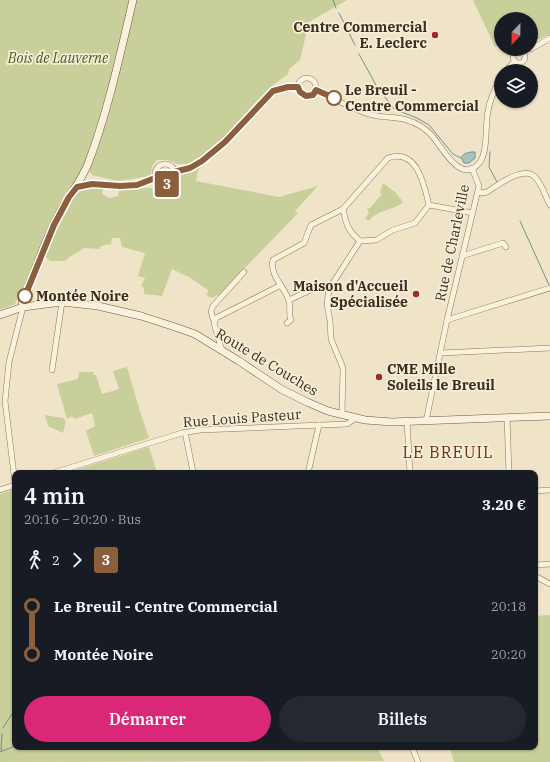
<!DOCTYPE html>
<html lang="fr">
<head>
<meta charset="utf-8">
<style>
	:root { --surface:#171b24; --page:#242831; --text:#f1f3f6; --muted:#9ea1a6; --accent:#db2777 }
	body { margin:0; font-family:"IBM Plex Serif",serif; background:var(--page); color:var(--text); height:100vh; display:flex; flex-direction:column; font-size:15px; white-space:nowrap }
	* { box-sizing:border-box; margin:0 }
	p { font-size:13px; color:var(--muted) }
	.icon { flex:none; width:22px; height:22px; fill:none; stroke:currentColor; stroke-width:2; stroke-linecap:round; stroke-linejoin:round }
	.map { position:relative; flex:1; overflow:hidden }
	.sheet { position:absolute; left:12px; top:470px; width:526px; height:280px; display:flex; flex-direction:column; background:var(--surface); border-radius:8px; box-shadow:0 1px 3px #0004 }
	.sheet>* { flex:none }
	.badge { padding:0 8px; border-radius:3px; font-size:14px; line-height:26px }
	.needle { width:26px; rotate:202deg }
	.fabs { position:absolute; left:494px; top:12px; display:grid; gap:8px }
	.fabs a { display:grid; place-items:center; width:44px; height:44px; border-radius:50%; background:var(--surface); box-shadow:0 1px 3px #0004; font-size:20px }
	.map>.badge { position:absolute; translate:-50% -50%; box-shadow:0 0 0 2px #fff }
	.legs { display:flex; align-items:center; gap:6px; height:44px; padding:0 12px; font-size:13px }
	.legs p { margin-inline-start:auto }
	.headline { display:flex; align-items:center; justify-content:space-between; height:68px; padding:0 12px }
	h1 { font-size:22px; font-weight:600; line-height:30px }
	.button { display:flex; gap:8px; margin-top:auto; padding:8px 12px }
	.button a { flex:1; height:46px; border-radius:24px; background:var(--accent); color:#fff; font-size:16px; font-weight:600; line-height:46px; text-align:center }
	.button a+a { background:var(--page); color:var(--text) }
	ul { padding:0 12px; list-style:none }
	li { display:flex; align-items:center; gap:14px; height:48px; font-size:15px }
	li i { display:grid; place-items:center; width:6px; height:100%; margin:0 5px; background:currentColor }
	li i::after { content:''; width:10px; height:10px; margin:-5px; border:3px solid; border-radius:50%; background:var(--surface) }
	li p { margin-inline-start:auto }
	li:first-child i { background:linear-gradient(#0000 50%,currentColor 0) }
	li:last-child i { background:linear-gradient(currentColor 50%,#0000 0) }
	.map>svg:first-child { display:block }
	.green { fill:#c9cf9b }
	.water { fill:#a9c4bc; stroke:#6f938a }
	.lines { fill:none; stroke-linecap:round; stroke-linejoin:round }
	.stream { stroke:#6f938a; stroke-width:1 }
	.street-casing { stroke:#8d765c; stroke-width:6 }
	.secondary-casing { stroke:#6f573f; stroke-width:8 }
	.street { stroke:#faf1dc; stroke-width:5 }
	.secondary { stroke:#faf1dc; stroke-width:7 }
	.line-1-casing { stroke:#fff; stroke-width:9 }
	.line-1 { stroke:#8b5e3c; stroke-width:6 }
	.poi-dot { fill:#9e2a2b; stroke:#f7eed8; stroke-width:1.5 }
	.stop-1-dot { fill:#fff; stroke:#8b5e3c; stroke-width:2 }
	.labels { text-anchor:middle; dominant-baseline:central; stroke-width:3.5; stroke-linejoin:round; paint-order:stroke }
	.poi-label { font-size:14px; font-weight:bold; fill:#3d2e20; stroke:#f7eed8; text-anchor:end }
	.park-label { font-size:14px; font-style:italic; fill:#4d5a26; stroke:#f7eed8 }
	.stop-label { font-size:14px; font-weight:bold; fill:#3d2e20; stroke:#f7eed8; text-anchor:start }
	.street-label { font-size:14px; fill:#3d2e20; stroke:#f7eed8 }
	.quarter-label { font-size:16px; letter-spacing:1px; fill:#6b2e1e; stroke:#f7eed8 }
</style>
</head>
<body>
<div class="map">
<svg width="550" height="762" viewBox="0 0 550 762">
	<rect width="100%" height="100%" fill="#f0e4c8"/>
	<g class="green">
		<path d="M0 0H131C118 51 109 104 89 153 71 198 47 241 26 284L21 290 15 304 0 310Z"/>
		<path d="M136 0H347L309 22 300 60 289 69 288 74 269 88 259 101 222 141 203 156 188 164H177L168 160H157L152 166 151 176 118 181 92 175 88 169Z"/>
		<path d="M473 0H550V34L531 43V19H501V45L495 47Z"/>
		<path d="M203 164 198 171 196 181 279 197 318 186 295 211 298 213 220 294 212 298 207 296 208 290 189 277 172 269 162 296 144 294V288L141 286 145 278 138 276 145 253 122 247 120 238H112L111 244 101 246 99 249 84 248C78 253 70 255 65 261H50L44 256C50 244 71 195 81 190 88 186 96 187 103 188L102 194 110 198 118 196 119 190C138 190 155 185 174 190L178 177Z"/>
		<path d="M383 183 396 193 403 202C393 211 378 209 369 221L365 218 369 213 367 209 370 208 382 194 380 193Z"/>
		<path d="M127 367 138 405 149 438 94 456 86 431 95 426 92 413 75 419 72 416 67 419 57 384 78 379 79 372H94L93 375H96L102 394 119 389 113 371Z"/>
		<path d="M45 415 63 418 66 421 63 433 48 426Z"/>
		<path d="M149 447 157 473H66Z"/>
		<path d="M15 489V747H377L384 761 0 762V494Z"/>
		<path d="M550 615V762H454L450 747H535V616Z"/>
	</g>
	<path class="water" d="M471 152H475V158L469 163H464L462 159 461 158C463 154 466 153 471 152Z"/>
	<g class="lines">
		<g class="stream">
			<path d="M333 0 336 8"/>
			<path d="M339 13 355 45"/>
			<path d="M359 54 376 85"/>
			<path d="M381 92 394 109 417 118 429 125 453 154 461 158"/>
			<path d="M490 152 489 167 497 182"/>
			<path d="M520 221 549 285"/>
			<path d="M3 728 15 709V703"/>
			<path d="M1 751 2 734"/>
			<path d="M0 752 15 746"/>
		</g>
		<g class="street-casing">
			<g id="street">
				<path d="M531 49 550 38"/>
				<circle cx="519" cy="57" r="6"/>
				<path d="M505 71 515 61"/>
				<circle cx="307" cy="87" r="9"/>
				<path d="M316 90C334 98 351 109 369 114 389 120 402 114 422 127 426 130 430 133 433 137 443 149 462 186 480 162 488 151 485 125 488 111 490 99 495 88 501 77"/>
				<circle cx="165" cy="174" r="10"/>
				<path d="M174 172 190 168 202 161 225 142 273 91 288 87H298"/>
				<path d="M77 187C82 186 88 184 93 184 119 183 130 191 155 178"/>
				<path d="M478 192 483 193 487 192C498 185 524 165 535 177 542 184 545 196 550 205"/>
				<path d="M343 209C346 224 348 231 360 241"/>
				<path d="M462 256 503 243 506 247"/>
				<path d="M289 300 317 287 320 286 329 289"/>
				<path d="M215 320 213 319 211 311 213 306 244 272"/>
				<path d="M447 320 550 288"/>
				<path d="M287 323 291 320C288 314 291 308 289 301 285 287 269 275 273 260L304 243 311 225 343 209 388 158C417 148 424 184 429 205L473 213"/>
				<path d="M222 351 214 323 216 318 281 285"/>
				<path d="M441 353 550 348"/>
				<path d="M52 370 62 302"/>
				<path d="M342 415 343 368 331 339 330 321 327 304 329 289 360 241 376 240 393 230 415 223 429 205"/>
				<path d="M507 418 509 473"/>
				<path d="M407 421 410 473"/>
				<path d="M426 421 447 320 479 186 472 168"/>
				<path d="M185 432 193 472"/>
				<path d="M53 473 182 433 200 430 347 424 356 418"/>
				<path d="M308 473 319 425"/>
				<path d="M15 483 5 401 9 362 23 307"/>
				<path d="M0 490 15 485"/>
				<path d="M535 491 550 490"/>
				<path d="M535 565 550 564"/>
				<path d="M535 576 550 584"/>
				<path d="M412 747 418 762"/>
			</g>
		</g>
		<g class="secondary-casing">
			<g id="secondary">
				<path d="M23 307 22 301C35 273 44 242 59 214 68 197 80 183 88 164 108 111 120 55 133 0"/>
				<path d="M0 315 23 307 62 302 98 306 141 316 172 326 195 334 239 361 281 389 307 402 328 411 365 420 392 422 550 416"/>
			</g>
		</g>
		<use href="#street" class="street"/>
		<use href="#secondary" class="secondary"/>
	</g>
	<g class="lines">
		<g class="line-1-casing">
			<path id="line-1" d="M25 296 54 225 69 197 77 187 92 184 120 186 137 185 155 178 161 183H169L174 178V172L190 168 202 161 225 142 273 91 288 87H298L300 92 306 96 313 95 316 90 334 98"/>
		</g>
		<use href="#line-1" class="line-1"/>
	</g>
	<g class="poi-dot">
		<circle cx="435" cy="35" r="4"/>
		<circle cx="416" cy="294" r="4"/>
		<circle cx="379" cy="377" r="4"/>
	</g>
	<g class="stop-1-dot">
		<circle cx="334" cy="98" r="7"/>
		<circle cx="25" cy="296" r="7"/>
	</g>
	<g class="labels">
		<g class="poi-label">
			<text x="427" y="27">Centre Commercial<tspan x="427" dy="16">E. Leclerc</tspan></text>
			<text x="408" y="286">Maison d'Accueil<tspan x="408" dy="16">Spécialisée</tspan></text>
			<text x="387" y="369" text-anchor="start">CME Mille<tspan x="387" dy="16">Soleils le Breuil</tspan></text>
		</g>
		<g class="park-label">
			<text x="58" y="58">Bois de Lauverne</text>
		</g>
		<g class="stop-label">
			<text x="345" y="90">Le Breuil -<tspan x="345" dy="16">Centre Commercial</tspan></text>
			<text x="36" y="296">Montée Noire</text>
		</g>
		<g class="street-label">
			<text transform="translate(452 243) rotate(-78)">Rue de Charleville</text>
			<text transform="translate(267 362) rotate(31)">Route de Couches</text>
			<text transform="translate(242 418) rotate(-4)">Rue Louis Pasteur</text>
		</g>
		<g class="quarter-label">
			<text x="448" y="452">LE BREUIL</text>
		</g>
	</g>
</svg>
<div class="fabs">
<a><svg class="needle" viewBox="-14 -14 28 28"><path d="M0-13l5 13h-10z" fill="#e53935"/><path d="M0 13l5-13h-10z" fill="#9ea1a6"/></svg></a>
<a><svg class="icon" aria-label="layers" viewBox="0 0 24 24"><path d="M12 4l9 5-9 5-9-5zM3 14l9 5 9-5"/></svg></a>
</div>
<b class="badge" style="left:167px;top:184px;background:#8b5e3c;color:#fff">3</b>
<section class="sheet">
<div class="headline"><div><h1>4 min</h1><p>20:16 – 20:20 · Bus</p></div><b>3.20 €</b></div>
<div class="legs"><svg class="icon" aria-label="walk" viewBox="0 0 24 24"><circle cx="13" cy="4" r="2"/><path d="M13 8l-2 6 4 7M11 14l-3 7M7 12l3-4h3l4 4"/></svg>2<svg class="icon" aria-label="forward" viewBox="0 0 24 24"><path d="M9 5l7 7-7 7"/></svg><b class="badge" style="background:#8b5e3c;color:#fff">3</b></div>
<ul>
<li><i style="color:#8b5e3c"></i><b>Le Breuil - Centre Commercial</b><p>20:18</p></li>
<li><i style="color:#8b5e3c"></i><b>Montée Noire</b><p>20:20</p></li>
</ul>
<div class="button"><a>Démarrer</a><a>Billets</a></div>
</section>
</div>
</body>
</html>
